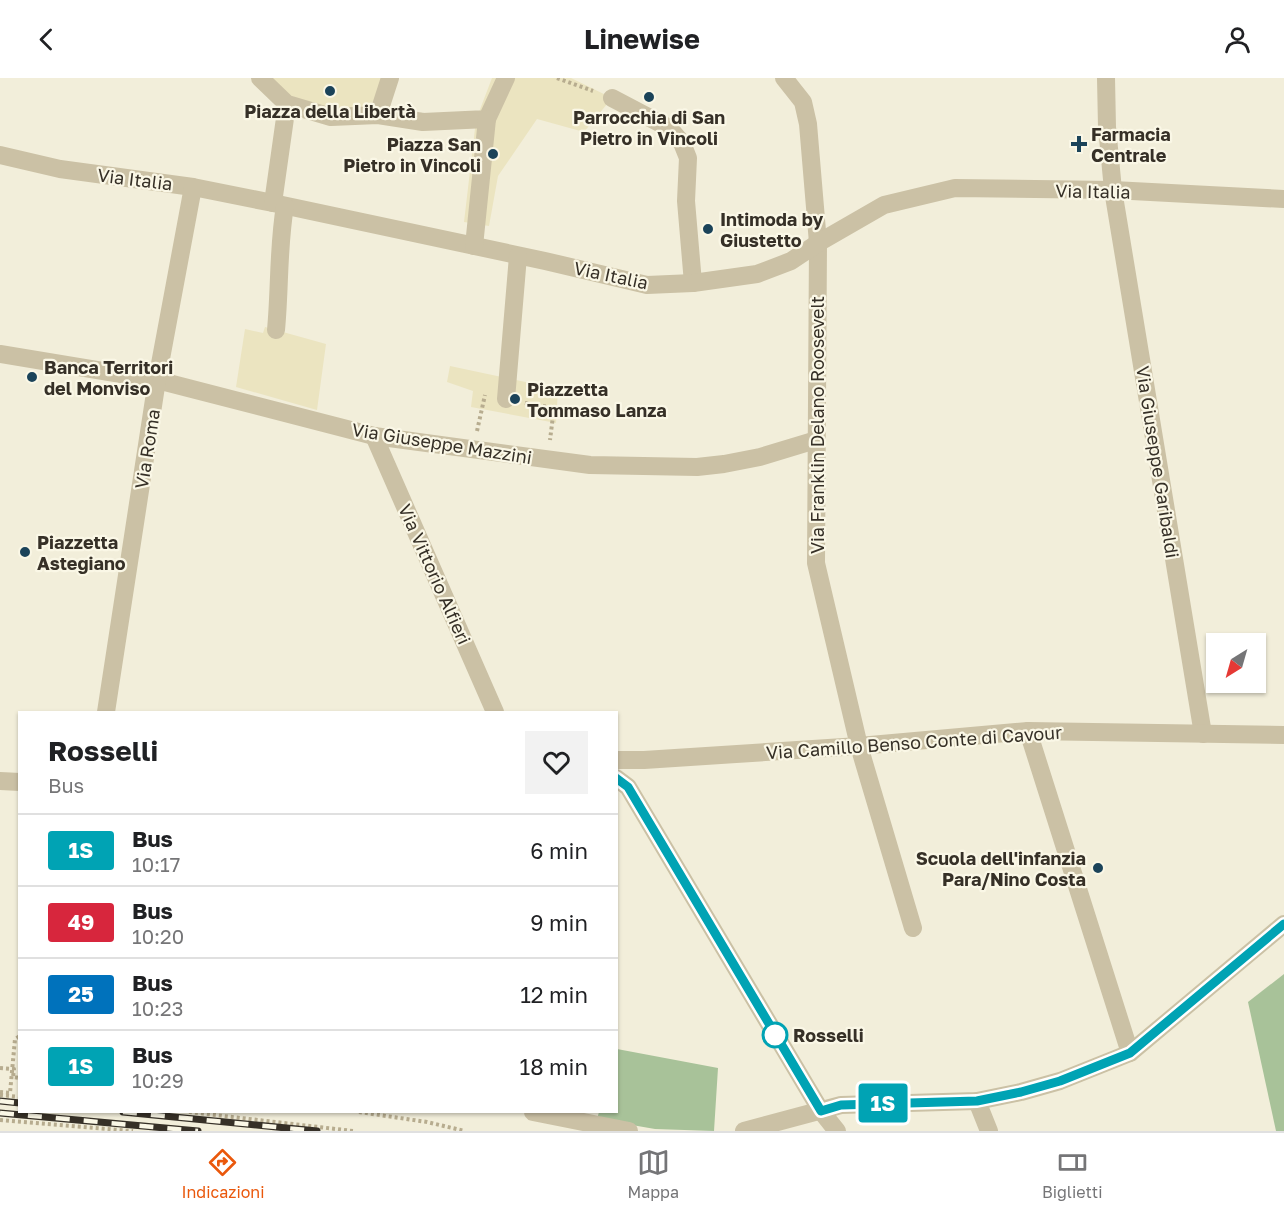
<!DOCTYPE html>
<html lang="it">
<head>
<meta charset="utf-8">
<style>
	:root { --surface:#fff; --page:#f2f2f2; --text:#202124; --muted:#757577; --line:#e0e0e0; --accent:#ea580c }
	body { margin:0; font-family:"Golos Text",sans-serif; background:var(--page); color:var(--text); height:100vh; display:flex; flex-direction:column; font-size:22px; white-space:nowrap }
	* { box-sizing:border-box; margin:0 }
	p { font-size:20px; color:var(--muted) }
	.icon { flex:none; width:33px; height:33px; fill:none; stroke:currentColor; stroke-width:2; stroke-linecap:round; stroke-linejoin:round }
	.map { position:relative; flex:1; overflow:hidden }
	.side { position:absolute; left:18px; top:633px; width:600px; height:402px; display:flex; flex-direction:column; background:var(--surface); border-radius:0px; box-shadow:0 2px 4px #0004 }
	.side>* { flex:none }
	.badge { padding:0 12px; border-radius:4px; font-size:21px; line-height:39px }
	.needle { width:39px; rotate:217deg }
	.controls { position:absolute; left:1206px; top:555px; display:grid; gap:12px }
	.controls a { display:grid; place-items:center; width:60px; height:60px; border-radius:0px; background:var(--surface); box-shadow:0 2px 4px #0004; font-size:30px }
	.map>.badge { position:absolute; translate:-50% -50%; box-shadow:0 0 0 3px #fff }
	.round { display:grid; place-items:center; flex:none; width:63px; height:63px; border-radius:0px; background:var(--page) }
	.overview { display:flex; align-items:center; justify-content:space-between; height:102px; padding:0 30px }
	h1 { font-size:28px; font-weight:700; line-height:45px }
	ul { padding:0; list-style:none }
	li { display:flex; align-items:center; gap:18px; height:72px; padding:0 30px; border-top:2px solid var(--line) }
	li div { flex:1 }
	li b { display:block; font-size:22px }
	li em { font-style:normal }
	li .badge { min-width:66px; font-weight:700; text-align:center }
	header { display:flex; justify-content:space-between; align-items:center; height:78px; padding:0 30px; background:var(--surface); font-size:27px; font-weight:700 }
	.dock { display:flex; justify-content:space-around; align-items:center; height:84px; border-top:2px solid var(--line); background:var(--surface); font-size:16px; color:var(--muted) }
	.dock a { display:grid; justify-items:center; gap:3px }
	.dock .selected { color:var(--accent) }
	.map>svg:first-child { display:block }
	.green { fill:#a8c299 }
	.plaza { fill:#ebe4c0 }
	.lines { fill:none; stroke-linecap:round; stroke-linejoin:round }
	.path { stroke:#b7ac8f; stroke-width:4; stroke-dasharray:3 3; stroke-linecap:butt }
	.minor { stroke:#cbc1a5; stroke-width:18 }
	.rail-casing { stroke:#363027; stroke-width:7 }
	.rail { stroke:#faf7e6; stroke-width:4.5; stroke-dasharray:14; stroke-linecap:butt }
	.line-casing { stroke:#fff; stroke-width:14 }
	.line { stroke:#00a3b4; stroke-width:9 }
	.poi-dot { fill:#1b4359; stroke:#faf7e6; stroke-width:2 }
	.stop-dot { fill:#fff; stroke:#00a3b4; stroke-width:3 }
	.labels { text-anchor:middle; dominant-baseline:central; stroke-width:4.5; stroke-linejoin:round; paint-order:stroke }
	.poi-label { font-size:18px; font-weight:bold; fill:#363027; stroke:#faf7e6; text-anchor:start }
	.street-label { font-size:18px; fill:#363027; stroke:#faf7e6 }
	.stop-label { font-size:18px; font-weight:bold; fill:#363027; stroke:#faf7e6; text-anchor:start }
</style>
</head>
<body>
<header><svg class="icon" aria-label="back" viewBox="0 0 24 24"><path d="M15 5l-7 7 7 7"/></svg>Linewise<svg class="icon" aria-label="person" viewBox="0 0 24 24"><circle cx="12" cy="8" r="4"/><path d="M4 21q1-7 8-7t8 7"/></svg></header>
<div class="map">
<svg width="1284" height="1053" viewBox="0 0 1284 1053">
	<rect width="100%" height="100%" fill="#f2eeda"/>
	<g class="green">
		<path d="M1284 896V1053H1276L1248 924Z"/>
		<path d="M617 971 718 990 714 1053 655 1051 597 1041 599 1034H616Z"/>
	</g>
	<g class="plaza">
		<path d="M260 0H390L378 37 287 26Z"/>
		<path d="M492 0H571L612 20 584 54 537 41 498 98 489 148 464 144 476 42Z"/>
		<path d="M265 249 326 266 317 332 236 309 245 251 263 255Z"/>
		<path d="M450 288 558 311 556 345 471 329 473 313 447 304Z"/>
	</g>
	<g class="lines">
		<g class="path">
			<path d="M557 0 593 13"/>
			<path d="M525 325 554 330 550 362"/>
			<path d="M477 353 485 317"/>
			<path d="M0 990 14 991 13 999 20 1000"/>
			<path d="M0 1014 10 1015 15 961 20 958"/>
			<path d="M0 1017 20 1019"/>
			<path d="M189 1034 353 1053"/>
			<path d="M359 1034 427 1044 465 1053"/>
			<path d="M0 1042 133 1053"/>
		</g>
		<g class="minor">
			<path d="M260 0 287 26 331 39 378 37 423 44 487 41 506 0"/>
			<path d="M784 0 803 24 808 46 818 165 816 485 859 668 913 850"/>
			<path d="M1106 0 1107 49 1113 112 1203 656"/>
			<path d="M612 20 669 50 682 65 688 80 686 123 693 205"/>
			<path d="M378 37 390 0"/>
			<path d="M0 77 60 91 193 109 273 125 545 183 647 207 693 205 757 196 791 183 818 165 884 127 955 110 1113 112 1284 121"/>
			<path d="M273 125 287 26"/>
			<path d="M474 168 487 41"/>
			<path d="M276 252C280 210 278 169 285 128"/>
			<path d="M0 276 157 302 374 358 590 387 697 389 724 386 760 379 816 362"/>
			<path d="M506 321 518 178"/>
			<path d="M374 358 495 634"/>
			<path d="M106 634 157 302 193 109"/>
			<path d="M1028 653 1130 975"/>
			<path d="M616 682H644L859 668 1028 653 1284 657"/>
			<path d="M616 700 628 709 821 1033 837 1053"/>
			<path d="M0 703 20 704"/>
			<path d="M977 1023 989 1053"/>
			<path d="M533 1034 629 1053"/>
			<path d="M744 1053 841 1027 977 1023 1021 1014 1060 1003 1130 975 1284 846"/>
		</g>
		<g class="rail-casing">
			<g id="rail">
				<path d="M0 1023 20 1025"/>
				<path d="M123 1034 317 1053"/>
				<path d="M0 1035 198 1053"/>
			</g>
		</g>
		<use href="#rail" class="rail"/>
	</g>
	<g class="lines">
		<g class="line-casing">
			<path id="line" d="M616 700 628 709 821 1033 841 1027 977 1023 1021 1014 1060 1003 1130 975 1284 846"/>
		</g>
		<use href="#line" class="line"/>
	</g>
	<g class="poi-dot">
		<circle cx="330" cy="13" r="6"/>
		<circle cx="649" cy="19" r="6"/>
		<path d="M1076 57h6v6h6v6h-6v6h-6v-6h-6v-6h6z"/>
		<circle cx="493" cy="76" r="6"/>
		<circle cx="708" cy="151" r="6"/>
		<circle cx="32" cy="299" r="6"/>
		<circle cx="515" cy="321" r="6"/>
		<circle cx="25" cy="474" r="6"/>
		<circle cx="1098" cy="790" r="6"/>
	</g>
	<circle class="stop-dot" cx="775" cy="957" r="12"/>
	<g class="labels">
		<g class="poi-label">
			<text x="330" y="33" text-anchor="middle">Piazza della Libertà</text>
			<text x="649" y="39" text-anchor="middle">Parrocchia di San<tspan x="649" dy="21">Pietro in Vincoli</tspan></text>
			<text x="1091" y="56">Farmacia<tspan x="1091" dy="21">Centrale</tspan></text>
			<text x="481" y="66" text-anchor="end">Piazza San<tspan x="481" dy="21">Pietro in Vincoli</tspan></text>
			<text x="720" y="141">Intimoda by<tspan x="720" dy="21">Giustetto</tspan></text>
			<text x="44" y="289">Banca Territori<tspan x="44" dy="21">del Monviso</tspan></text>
			<text x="527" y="311">Piazzetta<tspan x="527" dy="21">Tommaso Lanza</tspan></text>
			<text x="37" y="464">Piazzetta<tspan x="37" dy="21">Astegiano</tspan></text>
			<text x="1086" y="780" text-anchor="end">Scuola dell'infanzia<tspan x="1086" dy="21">Para/Nino Costa</tspan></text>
		</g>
		<g class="street-label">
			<text transform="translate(135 101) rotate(7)">Via Italia</text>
			<text transform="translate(1093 113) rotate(1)">Via Italia</text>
			<text transform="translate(611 197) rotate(12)">Via Italia</text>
			<text transform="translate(817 347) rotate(-90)">Via Franklin Delano Roosevelt</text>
			<text transform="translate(442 365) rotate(9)">Via Giuseppe Mazzini</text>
			<text transform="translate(147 371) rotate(-81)">Via Roma</text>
			<text transform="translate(1158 384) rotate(81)">Via Giuseppe Garibaldi</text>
			<text transform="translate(435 496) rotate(66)">Via Vittorio Alfieri</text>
			<text transform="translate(914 664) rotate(-4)">Via Camillo Benso Conte di Cavour</text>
		</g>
		<g class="stop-label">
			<text x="793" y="957">Rosselli</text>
		</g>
	</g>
</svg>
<div class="controls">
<a><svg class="needle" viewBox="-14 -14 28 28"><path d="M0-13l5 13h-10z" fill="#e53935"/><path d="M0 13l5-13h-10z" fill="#757577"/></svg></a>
</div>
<b class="badge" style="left:883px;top:1025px;background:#00a3b4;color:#fff">1S</b>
<section class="side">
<div class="overview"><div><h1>Rosselli</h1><p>Bus</p></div><a class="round"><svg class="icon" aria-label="heart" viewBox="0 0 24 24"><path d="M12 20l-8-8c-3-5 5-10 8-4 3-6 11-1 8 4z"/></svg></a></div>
<ul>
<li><span class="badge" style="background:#00a3b4;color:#fff">1S</span><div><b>Bus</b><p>10:17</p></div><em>6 min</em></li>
<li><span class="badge" style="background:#d7263d;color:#fff">49</span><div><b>Bus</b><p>10:20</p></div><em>9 min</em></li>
<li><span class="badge" style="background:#0072bc;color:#fff">25</span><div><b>Bus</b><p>10:23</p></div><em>12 min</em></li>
<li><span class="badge" style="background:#00a3b4;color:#fff">1S</span><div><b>Bus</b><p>10:29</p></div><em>18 min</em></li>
</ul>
</section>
</div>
<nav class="dock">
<a class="selected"><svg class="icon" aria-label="directions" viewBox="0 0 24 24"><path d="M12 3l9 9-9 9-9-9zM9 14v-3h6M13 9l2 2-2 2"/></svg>Indicazioni</a>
<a><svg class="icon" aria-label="map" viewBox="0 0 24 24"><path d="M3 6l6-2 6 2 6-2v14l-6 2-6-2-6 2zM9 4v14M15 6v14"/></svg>Mappa</a>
<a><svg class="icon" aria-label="tickets" viewBox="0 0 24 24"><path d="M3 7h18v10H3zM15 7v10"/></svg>Biglietti</a>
</nav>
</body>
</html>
